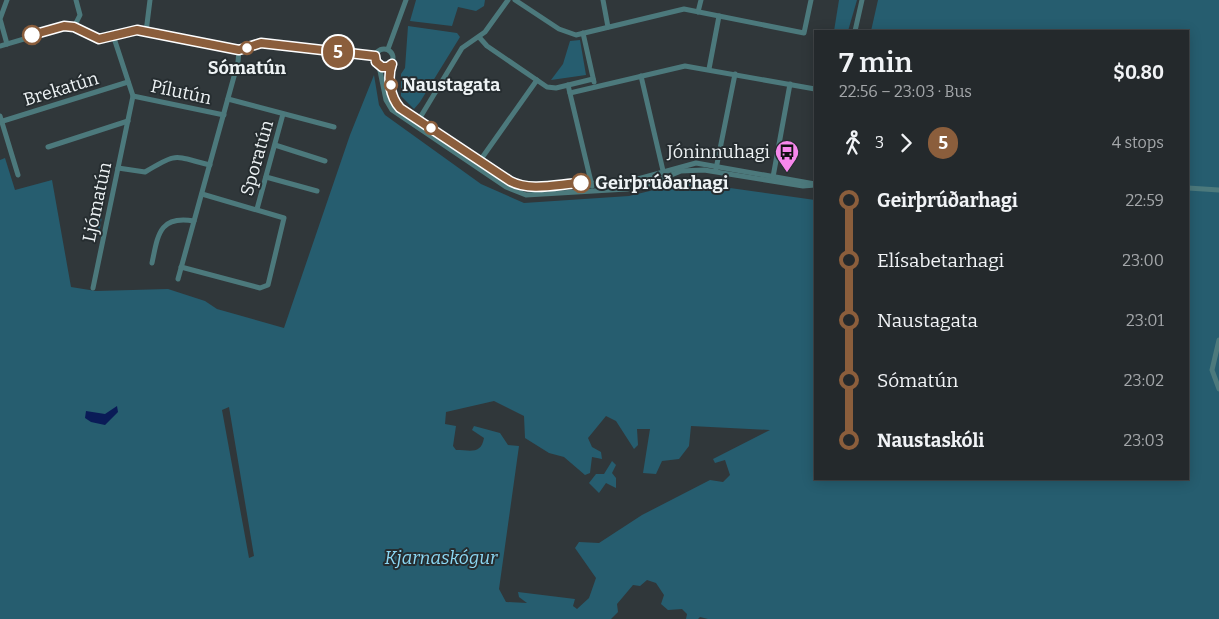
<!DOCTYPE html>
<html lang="en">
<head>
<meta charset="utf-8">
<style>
	:root { --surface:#24292c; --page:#2c3134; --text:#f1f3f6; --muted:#a3a6a9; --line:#414548 }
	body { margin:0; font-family:Bitter,serif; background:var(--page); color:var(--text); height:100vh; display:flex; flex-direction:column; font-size:19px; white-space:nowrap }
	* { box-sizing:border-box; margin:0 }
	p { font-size:16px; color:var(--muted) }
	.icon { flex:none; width:28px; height:28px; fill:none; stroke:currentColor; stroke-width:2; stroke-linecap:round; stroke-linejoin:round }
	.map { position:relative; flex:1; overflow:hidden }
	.sheet { position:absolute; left:814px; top:30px; width:375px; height:450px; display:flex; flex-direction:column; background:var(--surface); border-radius:0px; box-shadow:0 2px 12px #0003,0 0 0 1px var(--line) }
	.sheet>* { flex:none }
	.badge { padding:0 10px; border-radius:16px; font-size:18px; line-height:32px }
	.map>.badge { position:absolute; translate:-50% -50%; box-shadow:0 0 0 2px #fff }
	.legs { display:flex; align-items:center; gap:8px; height:55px; padding:0 25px; font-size:16px }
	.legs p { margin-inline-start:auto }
	.overview { display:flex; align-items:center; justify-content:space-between; height:85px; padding:0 25px }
	h1 { font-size:28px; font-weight:600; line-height:38px }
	ul { padding:0 25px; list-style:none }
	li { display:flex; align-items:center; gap:18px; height:60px; font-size:19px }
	li i { display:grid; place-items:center; width:8px; height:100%; margin:0 6px; background:currentColor }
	li i::after { content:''; width:12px; height:12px; margin:-6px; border:4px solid; border-radius:50%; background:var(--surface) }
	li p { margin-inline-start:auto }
	li:first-child i { background:linear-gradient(#0000 50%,currentColor 0) }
	li:last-child i { background:linear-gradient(currentColor 50%,#0000 0) }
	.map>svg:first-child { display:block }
	.green { fill:#265d6f; fill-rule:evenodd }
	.water { fill:#0a1b57 }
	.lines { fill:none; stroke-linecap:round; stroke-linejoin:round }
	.minor { stroke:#4c797c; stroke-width:5 }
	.line-1-casing { stroke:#fff; stroke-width:11 }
	.line-1 { stroke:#8b5e3c; stroke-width:8 }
	.stop-1-dot { fill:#fff; stroke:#8b5e3c; stroke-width:2.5 }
	.labels { text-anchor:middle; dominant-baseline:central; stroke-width:4; stroke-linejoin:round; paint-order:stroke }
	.stop-label { font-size:18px; font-weight:bold; fill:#eef3f5; stroke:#262d30; text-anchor:start }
	.street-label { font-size:18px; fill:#eef3f5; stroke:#262d30 }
	.poi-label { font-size:18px; fill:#eef3f5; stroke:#262d30; text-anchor:end }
	.park-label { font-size:18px; font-style:italic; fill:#8cd8f4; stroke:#262d30 }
</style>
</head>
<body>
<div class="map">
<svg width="1219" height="619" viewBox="0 0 1219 619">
	<rect width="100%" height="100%" fill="#30373a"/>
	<g class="green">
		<path d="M416 0H485L484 6 476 11 458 7 452 26 410 21Z"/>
		<path d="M839 0H857L848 31H834Z"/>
		<path d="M878 0H1219V619H708L700 617 698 619H686L687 614 682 609 668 610 661 604 664 595 656 583 647 580 640 586 633 585 617 604 618 612 611 619H0V160L5 158 15 190 52 180 71 287 96 291 168 289 205 301 217 309 284 328 350 135 374 75 379 105 385 115 481 184 524 203 629 196 687 182 815 200V479H1188V31H871ZM494 401 524 416 525 438 549 453 564 457 585 475 590 473 592 457 602 459 601 452 592 447 588 438 606 416 616 421 634 449 638 445 637 429H650L643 473 656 474 662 461 679 459 689 446 691 426 770 430 713 459 715 463 725 460 730 475 723 482 710 480 642 515 599 543 579 542 575 548 596 578 589 598 577 609 573 606 575 599 518 592 519 597 527 603 506 602 499 589 519 446 508 445 500 433 474 426 472 430 484 438C481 455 470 450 456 450L453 446 456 426 445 424 446 412ZM229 407 254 556 249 558 222 410Z"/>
		<path d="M408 26 457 33 460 37 420 102 414 109 401 96V74L405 68Z"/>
		<path d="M580 40 586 75 551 80 563 64 570 41Z"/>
		<path d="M97 216 102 217 98 238 92 234Z"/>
		<path d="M612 461 616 465 612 473 616 478V488L606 483 599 493 589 483 596 474H604Z"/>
	</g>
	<path class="water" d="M117 406 118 412 105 425 91 422 85 418 86 411 105 414Z"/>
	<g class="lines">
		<g class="minor">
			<path d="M7 0 0 19 7 44"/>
			<path d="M515 0 559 29 576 35 684 9 804 33 811 0"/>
			<path d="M603 0 608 27"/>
			<path d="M698 12 701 0"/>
			<path d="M74 27 80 15 76 0"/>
			<path d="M855 31 862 0"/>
			<path d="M146 32 150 0"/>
			<path d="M583 33 594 82"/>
			<path d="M479 37 487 46 547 87 556 88 593 79"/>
			<path d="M0 46 68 26 94 39 137 30 239 50 261 43 375 56"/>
			<circle cx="384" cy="58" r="9"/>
			<path d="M388 49 406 0"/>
			<path d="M392 64C387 77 390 97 399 108L520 186 627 182 696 163 815 184"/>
			<path d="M379 66 386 100 392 110 506 187 526 195 627 189 647 185 681 171 704 170 803 186 815 185"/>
			<path d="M709 69 719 16"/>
			<path d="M641 76 664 175"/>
			<path d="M568 85 592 186"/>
			<path d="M570 93 685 66 815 89"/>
			<path d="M133 96 224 115"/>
			<path d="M228 99 334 127"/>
			<path d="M0 116 18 175"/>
			<path d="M3 121 128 82"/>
			<path d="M418 121 462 48 485 32 508 0"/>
			<path d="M275 145 325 161"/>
			<path d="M48 147 128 121"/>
			<path d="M479 162 537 80"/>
			<path d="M118 168 145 172C178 152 173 156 210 165"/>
			<path d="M716 169 735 74"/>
			<path d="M266 177 317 191"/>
			<path d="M773 177 790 84"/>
			<path d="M1188 188 1219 190"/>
			<path d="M257 209 283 114"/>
			<path d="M152 263C158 235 159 215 194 221"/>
			<path d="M181 267 260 288 268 285 284 218 202 194"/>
			<path d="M178 279 238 62 239 50"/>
			<path d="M93 288 133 96 113 35"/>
			<path d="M1219 340 1212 370 1219 389"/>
		</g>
	</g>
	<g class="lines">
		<g class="line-1-casing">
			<path id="line-1" d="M32 35 64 26 74 27 99 39 137 30 239 50 261 43 375 56 376 62 382 67H388L392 64C387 77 390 97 400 108L510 181C531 192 558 184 581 183"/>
		</g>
		<use href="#line-1" class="line-1"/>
	</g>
	<defs>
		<g id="bus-pin" transform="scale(1.25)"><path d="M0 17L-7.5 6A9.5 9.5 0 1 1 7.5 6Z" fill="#f788ec" stroke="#262d30"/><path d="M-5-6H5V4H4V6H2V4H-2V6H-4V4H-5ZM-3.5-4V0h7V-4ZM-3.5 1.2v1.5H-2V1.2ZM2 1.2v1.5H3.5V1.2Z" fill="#111"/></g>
	</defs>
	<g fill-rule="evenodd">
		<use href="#bus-pin" x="787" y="152"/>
	</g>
	<g class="stop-1-dot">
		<circle cx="32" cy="35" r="9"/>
		<circle cx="247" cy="48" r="6"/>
		<circle cx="391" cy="85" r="6"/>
		<circle cx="431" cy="128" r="6"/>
		<circle cx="581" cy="183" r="9"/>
	</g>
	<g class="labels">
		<g class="stop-label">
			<text x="247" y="68" text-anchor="middle">Sómatún</text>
			<text x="402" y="85">Naustagata</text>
			<text x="595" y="183">Geirþrúðarhagi</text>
		</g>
		<g class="street-label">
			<text transform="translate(61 89) rotate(-17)">Brekatún</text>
			<text transform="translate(181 92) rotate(12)">Pílutún</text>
			<text transform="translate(257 158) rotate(-74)">Sporatún</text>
			<text transform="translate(97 202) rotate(-78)">Ljómatún</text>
		</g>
		<g class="poi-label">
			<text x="770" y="152">Jóninnuhagi</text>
		</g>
		<g class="park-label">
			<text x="441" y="558">Kjarnaskógur</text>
		</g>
	</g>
</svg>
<b class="badge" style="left:338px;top:52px;background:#8b5e3c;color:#fff">5</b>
<section class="sheet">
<div class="overview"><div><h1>7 min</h1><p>22:56 – 23:03 · Bus</p></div><b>$0.80</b></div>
<div class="legs"><svg class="icon" aria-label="walk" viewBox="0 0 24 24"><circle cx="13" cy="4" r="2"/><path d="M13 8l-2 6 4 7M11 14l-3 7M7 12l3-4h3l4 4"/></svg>3<svg class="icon" aria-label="forward" viewBox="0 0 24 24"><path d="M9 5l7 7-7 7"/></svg><b class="badge" style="background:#8b5e3c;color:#fff">5</b><p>4 stops</p></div>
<ul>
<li><i style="color:#8b5e3c"></i><b>Geirþrúðarhagi</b><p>22:59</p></li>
<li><i style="color:#8b5e3c"></i><span>Elísabetarhagi</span><p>23:00</p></li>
<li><i style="color:#8b5e3c"></i><span>Naustagata</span><p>23:01</p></li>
<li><i style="color:#8b5e3c"></i><span>Sómatún</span><p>23:02</p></li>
<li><i style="color:#8b5e3c"></i><b>Naustaskóli</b><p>23:03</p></li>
</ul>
</section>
</div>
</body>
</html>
